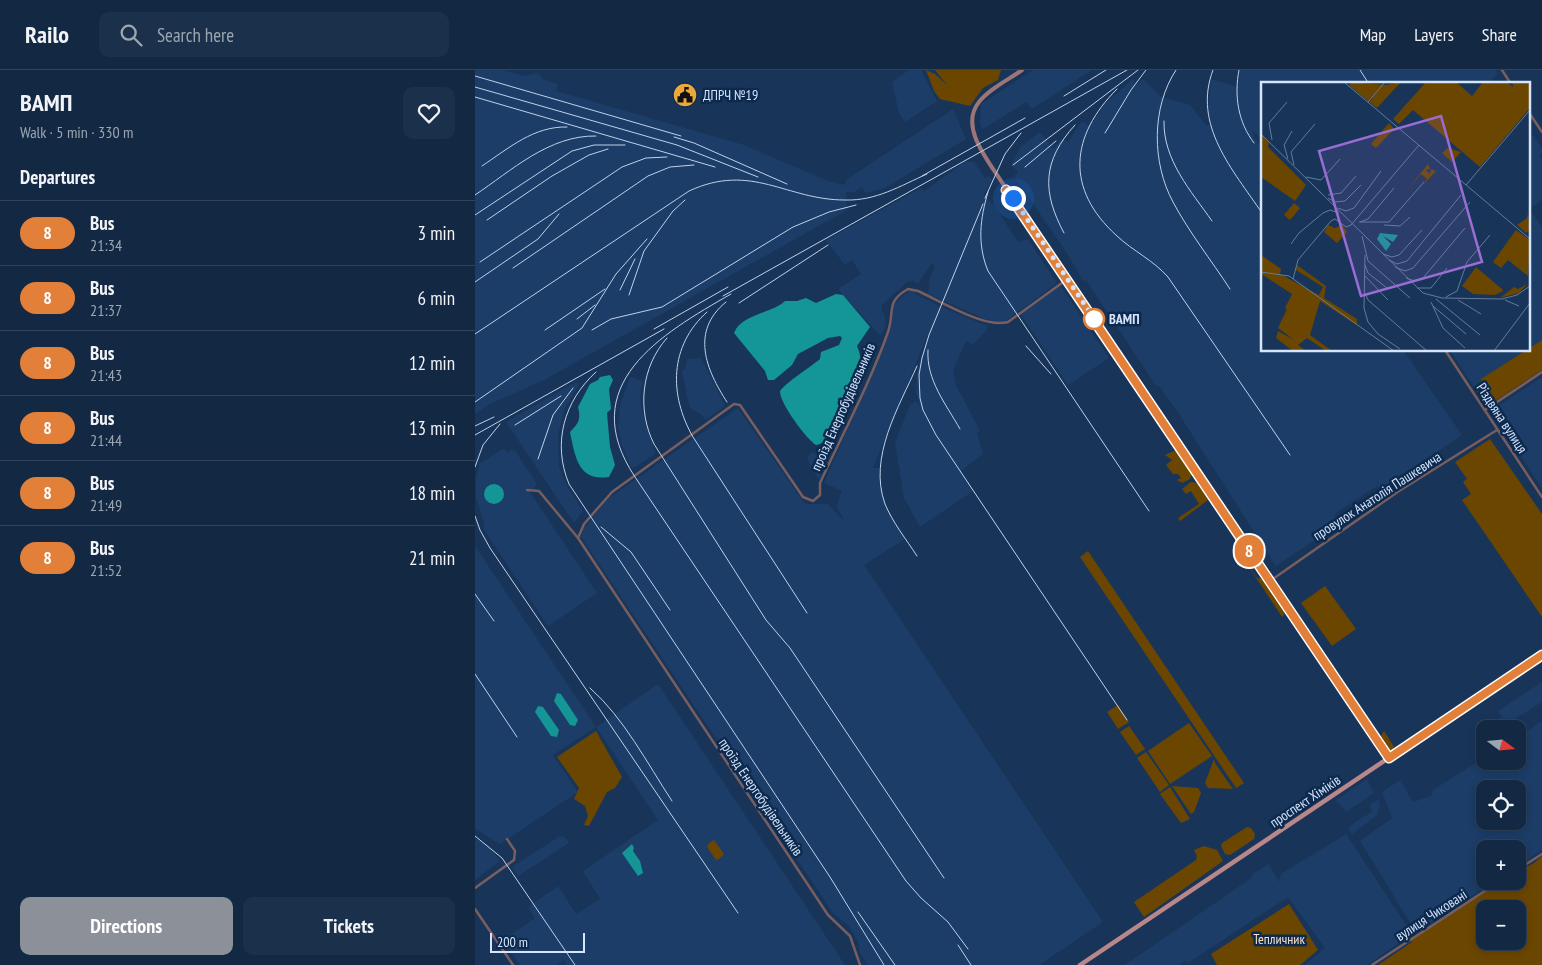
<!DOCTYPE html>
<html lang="en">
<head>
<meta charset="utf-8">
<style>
	:root { --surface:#122843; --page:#1b304a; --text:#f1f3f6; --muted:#9ca6b2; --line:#31445c; --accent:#8c9099 }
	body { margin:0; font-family:"PT Sans Narrow",sans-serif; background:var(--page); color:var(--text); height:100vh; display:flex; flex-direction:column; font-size:19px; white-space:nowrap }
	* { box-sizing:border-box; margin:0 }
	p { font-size:16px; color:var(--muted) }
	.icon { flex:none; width:28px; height:28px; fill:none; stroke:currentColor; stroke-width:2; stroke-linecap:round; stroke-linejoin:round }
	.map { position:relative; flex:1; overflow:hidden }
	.drawer { display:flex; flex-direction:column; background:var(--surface); width:475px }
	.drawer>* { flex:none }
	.badge { padding:0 10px; border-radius:16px; font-size:18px; line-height:32px }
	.needle { width:32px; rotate:106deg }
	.controls { position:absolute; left:1001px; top:650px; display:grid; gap:10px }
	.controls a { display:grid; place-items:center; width:50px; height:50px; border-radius:10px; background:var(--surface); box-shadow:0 2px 8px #0003,0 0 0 1px var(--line); font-size:25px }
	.scale { position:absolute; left:15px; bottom:12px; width:95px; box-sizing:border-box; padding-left:5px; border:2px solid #d4e5fd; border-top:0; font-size:14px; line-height:18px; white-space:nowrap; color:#d4e5fd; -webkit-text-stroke:4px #0d2a4e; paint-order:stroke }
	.you { position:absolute; width:25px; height:25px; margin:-12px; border:4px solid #fff; border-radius:50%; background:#1a73e8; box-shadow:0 0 0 8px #1a73e833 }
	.map>.badge { position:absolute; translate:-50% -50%; box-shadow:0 0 0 2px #fff }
	h2 { padding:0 20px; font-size:19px; line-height:45px }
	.round { display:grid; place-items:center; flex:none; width:52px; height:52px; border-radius:10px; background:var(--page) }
	.summary { display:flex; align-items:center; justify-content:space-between; height:85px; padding:0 20px }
	h1 { font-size:24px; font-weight:600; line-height:38px }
	.primary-button { display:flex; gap:10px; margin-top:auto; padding:10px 20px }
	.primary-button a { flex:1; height:58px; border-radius:10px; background:var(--accent); color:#fff; font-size:20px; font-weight:600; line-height:58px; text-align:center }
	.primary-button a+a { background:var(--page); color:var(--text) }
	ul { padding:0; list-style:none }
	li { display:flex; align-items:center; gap:15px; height:65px; padding:0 20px; border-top:1px solid var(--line) }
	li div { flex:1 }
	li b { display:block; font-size:19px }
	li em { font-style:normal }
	li .badge { min-width:55px; font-weight:700; text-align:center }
	header { display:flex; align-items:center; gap:30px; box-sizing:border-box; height:70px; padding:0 25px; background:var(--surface); border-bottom:1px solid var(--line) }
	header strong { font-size:24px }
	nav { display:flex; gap:28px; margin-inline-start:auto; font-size:18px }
	.search { width:350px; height:45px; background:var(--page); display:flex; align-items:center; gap:12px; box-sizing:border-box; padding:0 18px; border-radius:10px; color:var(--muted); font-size:19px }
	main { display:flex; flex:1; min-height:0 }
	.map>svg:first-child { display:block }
	.built { fill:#1c3d67; fill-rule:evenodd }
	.green { fill:#6b4600; fill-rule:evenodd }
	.water { fill:#149596 }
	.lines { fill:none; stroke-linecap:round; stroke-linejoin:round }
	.minor { stroke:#785e5f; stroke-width:2.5 }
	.secondary { stroke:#9c7577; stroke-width:4 }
	.primary { stroke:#b98689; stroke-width:4.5 }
	.rail { stroke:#bfd1eb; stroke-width:1 }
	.line-casing { stroke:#fff; stroke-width:11 }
	.line { stroke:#e27f38; stroke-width:8 }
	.walk { stroke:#d4e5fd; stroke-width:5; stroke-dasharray:0 9 }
	.stop-dot { fill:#fff; stroke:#e27f38; stroke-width:2.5 }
	.labels { text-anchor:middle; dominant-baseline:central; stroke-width:5; stroke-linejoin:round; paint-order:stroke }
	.poi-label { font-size:14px; fill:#d4e5fd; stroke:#0d2a4e; text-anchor:start }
	.stop-label { font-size:14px; font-weight:bold; fill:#d4e5fd; stroke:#0d2a4e; text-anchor:start }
	.street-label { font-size:14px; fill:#d4e5fd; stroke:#0d2a4e }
	.park-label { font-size:14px; fill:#f4e1c8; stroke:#0d2a4e }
	.inset-road { fill:none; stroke:#637b9b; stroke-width:1 }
	.view { fill:#9a6dd5; fill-opacity:0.15; stroke:#9a6dd5; stroke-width:2.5 }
	.inset-edge { fill:none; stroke:#d4e5fd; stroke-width:2.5 }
</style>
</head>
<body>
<header>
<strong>Railo</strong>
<div class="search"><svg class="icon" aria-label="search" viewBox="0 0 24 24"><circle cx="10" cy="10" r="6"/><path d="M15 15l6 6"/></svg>Search here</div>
<nav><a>Map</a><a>Layers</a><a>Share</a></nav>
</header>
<main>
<section class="drawer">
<div class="summary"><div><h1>ВАМП</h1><p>Walk · 5 min · 330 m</p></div><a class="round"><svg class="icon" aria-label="heart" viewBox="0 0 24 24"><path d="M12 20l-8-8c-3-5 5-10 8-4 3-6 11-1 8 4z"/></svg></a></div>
<h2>Departures</h2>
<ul>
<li><span class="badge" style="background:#e27f38;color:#fff">8</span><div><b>Bus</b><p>21:34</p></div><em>3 min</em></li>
<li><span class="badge" style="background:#e27f38;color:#fff">8</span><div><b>Bus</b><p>21:37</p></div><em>6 min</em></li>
<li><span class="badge" style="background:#e27f38;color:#fff">8</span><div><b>Bus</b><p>21:43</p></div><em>12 min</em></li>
<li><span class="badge" style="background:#e27f38;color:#fff">8</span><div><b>Bus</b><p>21:44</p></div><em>13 min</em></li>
<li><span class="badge" style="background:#e27f38;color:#fff">8</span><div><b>Bus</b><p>21:49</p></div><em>18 min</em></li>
<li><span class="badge" style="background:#e27f38;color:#fff">8</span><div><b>Bus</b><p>21:52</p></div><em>21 min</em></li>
</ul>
<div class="primary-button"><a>Directions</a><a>Tickets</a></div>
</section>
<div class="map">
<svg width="1067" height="895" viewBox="0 0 1067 895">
	<rect width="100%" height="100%" fill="#183559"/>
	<g class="built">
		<path d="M0 0H26L49 6 63 3 69 10 83 14 81 21 269 75 353 111 370 115 371 110 478 39 491 69 410 118 390 123 387 117 379 122H371L372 140 71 309 15 334 0 344Z"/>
		<path d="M434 0H446L462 31 430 52 424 43 417 12Z"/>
		<path d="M558 0H617L557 39 551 32 508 59 505 55 506 34Z"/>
		<path d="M765 0H1020L1023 4 1012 14H787V64L784 66 777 60 780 69 787 80V280H928L987 365 959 384 960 387 910 420 902 416 867 439 859 445 864 454 801 496 702 341 684 316H681L611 210 608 211 590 180 539 106 543 103 537 94 545 77 565 62 579 79 586 69 593 72 607 51 615 56 630 34 658 9 661 15 668 9 685 26 715 35 732 56 736 54 733 37 736 9 763 17Z"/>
		<path d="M1058 65 1067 78V83L1064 85 1067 89V130L1054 139 1067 157V270L1053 279V67Z"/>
		<path d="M490 92H499L510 108 514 106 517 110 508 126 518 134 543 172 553 169 582 213 529 252H517L453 224 455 208 460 196 457 193 443 214 438 211 432 212 406 236 411 250 410 258 405 266 363 219 386 204 377 190 370 195 351 170 446 118 449 121Z"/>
		<path d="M585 215 634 288 593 315 545 243Z"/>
		<path d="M438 221 443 226 460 233 459 234 512 256 511 261 497 275 491 271 478 300 481 315 505 361 502 363 508 384 486 401 498 421 445 457 429 428 420 372 435 335 441 331 445 336 441 322 442 302 453 264 398 398H405V414L410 435 430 469 389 495 628 852 564 895H393L385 883 383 872 374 856 358 843 106 467 108 459 134 428 263 338 330 434H353L370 452 361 436 367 421 349 413 416 259 417 237 432 222Z"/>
		<path d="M975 280H1051L1007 309 1008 312 999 317Z"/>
		<path d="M226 288 249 333V337L230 350 226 344 217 340 213 331 207 300 210 299 212 289Z"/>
		<path d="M155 307 168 311 165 327 167 341 180 384 157 399 146 373 143 356 145 336Z"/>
		<path d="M1067 307V418L1017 343V340Z"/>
		<path d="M101 312 104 315 90 338 83 365 84 396 92 416 108 441 99 453 31 352Z"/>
		<path d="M357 375 359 377 344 410 332 389 336 382 342 384Z"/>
		<path d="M29 378 32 383 39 379 62 414 55 422 122 523 73 556 8 458 10 456 1 428V409L4 394Z"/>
		<path d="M0 476 121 657 183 614 370 895H92L89 890 82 895H45L28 870 60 848 53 837 83 816 101 844 125 829 108 801 183 750 121 657 78 685 103 722 25 774 0 759Z"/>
		<path d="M1067 612V632L1024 659 1019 651 1027 647 1023 641Z"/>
		<path d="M1067 651V780L1043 796 1042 779H1010V811H1020L941 862 885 771 917 748 907 722 925 710 938 732 956 726 958 720 1005 690 1008 693 1042 691 1043 667ZM1010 719H1042V751H1010Z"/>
		<path d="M892 709 899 723 871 742 861 730Z"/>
		<path d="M903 729 905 735 902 745 877 764 873 759 881 751 897 742 895 735Z"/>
		<path d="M871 764 937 864 892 895H830L850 878 813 827 713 893 711 890 704 895H650L775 809 779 803 794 794 804 812 806 804Z"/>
		<path d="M85 766 90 767 94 773 43 806 37 797Z"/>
		<path d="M0 768 13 775 25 791 0 810Z"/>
	</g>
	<g class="green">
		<path d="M451 0 460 4 472 15 460 0H526L523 10 508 18 495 36 465 29 459 21Z"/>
		<path d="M1067 270V300L1016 334 1010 333 999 317 1008 312 1006 309Z"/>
		<path d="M1015 369 1067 444V547L987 430 996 424 988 412 992 409 980 392Z"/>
		<path d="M701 380 717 403 715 409 707 413 702 410 706 408 703 404H698L691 395 697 390 690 385Z"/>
		<path d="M716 412 724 413 733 430 705 451 703 448 724 434 716 421 711 424 707 419Z"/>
		<path d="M613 481 750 685 769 713 761 718 605 487Z"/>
		<path d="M770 491 782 508 788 509 809 540V545L807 547Z"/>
		<path d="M850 516 881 559 857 576 826 533Z"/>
		<path d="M643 635 654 652 643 659 632 642Z"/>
		<path d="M714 653 737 686 695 714 673 681Z"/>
		<path d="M654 656 670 679 661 685 645 662Z"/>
		<path d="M121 661 147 707 140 718 132 722 114 756 109 755 113 746 110 736 99 729 104 718 82 687Z"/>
		<path d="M909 661 921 680 917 682 912 681 904 669Z"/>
		<path d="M671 682 694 715 685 722 662 688Z"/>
		<path d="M739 689 740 693 758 719 733 718 730 713Z"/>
		<path d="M697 716 723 718 726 723 719 742 716 744Z"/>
		<path d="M695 717 715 749 706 753 685 724Z"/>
		<path d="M772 757 776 758 780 764 779 769 755 785 750 784 746 776 747 773Z"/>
		<path d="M239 770 249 784 244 789 241 790 232 777 234 773Z"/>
		<path d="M729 776 742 780 748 791 669 847 659 832 721 790 722 786 719 780Z"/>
		<path d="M1067 786V895H903L937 872 936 870 1027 811H1042L1043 801 1059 793ZM1010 839H1042V871H1010Z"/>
		<path d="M814 834 843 880 825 895H742L736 884Z"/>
	</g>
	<g class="water">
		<path d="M361 224 368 225 395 257 382 276C384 281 386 286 385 291 385 299 379 305 376 313 371 328 359 373 341 375 331 369 304 332 305 321 313 311 334 298 345 289L346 282 364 275 367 268 365 266 353 268 323 284 317 295 299 310H293L290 301 259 263C266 244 296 244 310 231H322L331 228 341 233Z"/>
		<path d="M135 305 138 310 134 319 136 339 132 343 135 377 140 395 134 407C103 412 100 386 95 362 104 353 106 349 103 337L115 314 123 310 125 307Z"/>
		<circle cx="19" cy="424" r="10"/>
		<path d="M82 623 86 624 103 650 100 656 95 655 79 631Z"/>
		<path d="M63 636 68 637 84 660 82 667 76 666 60 642Z"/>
		<path d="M157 774 159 778 158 781 165 791 168 803 163 806 147 783Z"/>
	</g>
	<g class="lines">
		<g class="minor">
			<path d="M1027 0 1036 14"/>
			<path d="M1053 41 1067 62"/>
			<path d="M970 280 1067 427"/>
			<path d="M1010 340 1067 302"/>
			<path d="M52 420 64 421 103 468 353 845 375 866 385 895"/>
			<path d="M103 468 109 454 137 422 259 334 265 335 328 427 338 431 345 425V413C368 363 395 313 413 262 420 242 410 232 433 219L443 221C465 231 511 259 533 252L591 210"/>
			<path d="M795 511 924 421 1022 360"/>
			<path d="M1042 800 1067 784"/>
			<path d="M0 818 39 790 40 781 32 769"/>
			<path d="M0 839 38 895"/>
			<path d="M897 895 1025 811"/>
		</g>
		<path class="secondary" d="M547 0C533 10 514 19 504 32 482 59 519 97 531 119L914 688"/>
		<path class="primary" d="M605 895 1067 585"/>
		<g class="rail">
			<path d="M701 0C676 38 677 93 698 132 714 162 736 190 755 219"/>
			<path d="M738 0C717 55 758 100 787 143"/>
			<path d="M764 0C759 26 763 52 779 73"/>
			<path d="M885 0 894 14"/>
			<path d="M0 6 206 66"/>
			<path d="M0 17 202 75 283 107"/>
			<path d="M642 19C595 66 590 119 642 166 658 181 678 190 693 207L815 385"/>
			<path d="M589 26 631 0"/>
			<path d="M0 27 240 97"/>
			<path d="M689 51C688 90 716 121 737 151"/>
			<path d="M630 63 656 20 671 0"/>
			<path d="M199 67 219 73 312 114"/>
			<path d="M538 95 663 0"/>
			<path d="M7 96C34 78 59 56 92 57"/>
			<path d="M550 97 581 71"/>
			<path d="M447 106 550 48"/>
			<path d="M513 122C505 149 502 174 513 201L674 441"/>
			<path d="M0 125C36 101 74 65 121 66"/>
			<path d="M510 128 530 84 546 63"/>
			<path d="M508 134 454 265 447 288 444 305 445 328 448 340 461 365 652 650"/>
			<path d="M0 145 97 81 119 75H150"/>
			<path d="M12 150 77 106 114 85 133 79"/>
			<path d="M589 163C567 122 567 91 600 55"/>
			<path d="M5 192 147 97 171 88 192 87"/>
			<path d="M38 198 173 106 195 97 219 95"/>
			<path d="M0 212 63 169 84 144"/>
			<path d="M145 220 160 189"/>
			<path d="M256 224C186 264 99 315 160 407L431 811 446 828 473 852 493 879"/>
			<path d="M154 225 169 181 198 141 210 130"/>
			<path d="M248 226 652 0"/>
			<path d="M251 232C215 261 231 300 252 332"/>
			<path d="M264 233 353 175"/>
			<path d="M232 242C194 276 194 325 218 367L332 543"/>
			<path d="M102 249 120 235"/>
			<path d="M179 259 253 217"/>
			<path d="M70 260 130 219"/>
			<path d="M117 260 136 249 187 237 318 157 354 142 381 135"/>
			<path d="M0 264 214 121C277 92 311 130 370 130 401 131 425 116 452 104"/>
			<path d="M192 268C166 297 162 340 179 374L291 550 315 578 469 808"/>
			<path d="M551 276 576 304"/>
			<path d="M453 280C451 310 471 334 485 359"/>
			<path d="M442 296C424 337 393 387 410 434 418 453 431 469 442 486"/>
			<path d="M121 302C89 331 77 373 94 414L355 807 409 895"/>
			<path d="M0 332 107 258 141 204 172 169"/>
			<path d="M40 355 86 326"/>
			<path d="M0 356 19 347"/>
			<path d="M0 365 189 259"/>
			<path d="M63 389 78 345 98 318"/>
			<path d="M0 397 8 375 25 354"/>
			<path d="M0 446 5 460 15 478 263 843"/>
			<path d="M126 457 156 482 195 540"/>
			<path d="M0 524 19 551"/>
			<path d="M0 604 42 667"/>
			<path d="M115 618C149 648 172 693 197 731"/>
			<path d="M0 766 27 788 100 895"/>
			<path d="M383 842 420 895"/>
			<path d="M483 875 496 895"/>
		</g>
	</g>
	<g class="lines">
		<g class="line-casing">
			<path id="line" d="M531 120 914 688 1067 585"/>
		</g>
		<use href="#line" class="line"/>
		<path class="walk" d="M538 128 622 253 619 249"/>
	</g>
	<defs>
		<g id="civic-disc" transform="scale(1.25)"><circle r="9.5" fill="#eca93b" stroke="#0d2a4e"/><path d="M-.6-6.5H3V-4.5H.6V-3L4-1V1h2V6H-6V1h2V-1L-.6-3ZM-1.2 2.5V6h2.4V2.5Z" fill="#111"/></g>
	</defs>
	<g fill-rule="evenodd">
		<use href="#civic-disc" x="210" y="25"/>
	</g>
	<circle class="stop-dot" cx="619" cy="249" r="10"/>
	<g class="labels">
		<g class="poi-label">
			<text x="228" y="25">ДПРЧ №19</text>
		</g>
		<g class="stop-label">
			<text x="634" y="249">ВАМП</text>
		</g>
		<g class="street-label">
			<text transform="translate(368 337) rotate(-66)">проїзд Енергобудівельників</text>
			<text transform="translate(1027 348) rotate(57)">Різдвяна вулиця</text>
			<text transform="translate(902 426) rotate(-33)">провулок Анатолія Пашкевича</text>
			<text transform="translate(286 727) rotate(56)">проїзд Енергобудівельників</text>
			<text transform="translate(830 731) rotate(-34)">проспект Хіміків</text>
			<text transform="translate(956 845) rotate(-33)">вулиця Чиковані</text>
		</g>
		<g class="park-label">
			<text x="804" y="869">Тепличник</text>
		</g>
	</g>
	<g transform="translate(786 12)">
		<rect width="269" height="269" fill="#183559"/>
		<path d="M91 0 125 3 140 0 116 26 108 20 113 15 107 19 88 3ZM165 0H195L211 14 222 0H246L252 5 251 0H269V26L219 85 152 28 138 42 132 37ZM128 41 133 47 115 66 110 62ZM0 52 8 60 7 65 45 103 34 119 0 95ZM187 66 200 70 191 80 181 71ZM167 82 169 87 165 88 169 92 170 87 175 89 162 103 166 97 160 92 142 113ZM33 121 39 126 29 138 23 133ZM267 131 269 148 265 151 256 143 266 136ZM67 143 74 146 81 143 86 150 76 161 63 150ZM255 148 269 158 267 194 247 178 240 186 232 180ZM0 173 20 187 19 192 58 213 62 205 35 188 36 183 65 204 63 216 96 237V243L103 248 59 219 49 253 71 269H65L46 256 37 263 45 269H32L15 256 17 249 33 258 17 246 26 227 30 229 24 226 31 212 0 192ZM215 185 242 208V209L234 213 212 212 201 204ZM266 202 258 211 239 216 253 205 257 207Z" fill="#6b4600"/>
		<path d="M119 151 137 153 132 160 122 154 130 162 125 169 116 157Z" fill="#149596"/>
		<path class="inset-road" d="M83 0 269 157M107 20 124 0M0 52 162 211 181 216 241 217 256 213 269 204M11 58 8 41 26 20M27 77 23 63 31 49M33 83 30 70 54 42M45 95 60 98 79 77M205 103 269 28M67 113 80 111 95 94M67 116 74 120 84 119 100 103M77 126 85 129 93 126 120 89M98 140H128L163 100M99 140 107 137 133 106M123 143 139 144 149 135M101 154 107 179 149 216M30 162 38 151 62 131 69 128 78 131M122 172 131 175 138 173 161 148M104 173 103 226 107 240 117 252 139 267M128 178 136 182 146 179 200 113M104 183 107 191 126 206M134 185 144 189 152 186 209 120M0 190 28 194 133 269M104 194 127 218M145 196 154 199 162 196 204 146M32 197 37 178 70 139 74 137 85 145 90 143 158 63M156 206H170L186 186M104 211 107 218 166 269M185 215 196 209 206 180 229 153M175 217 219 253M197 218 220 232M244 218 258 224M170 220 182 246 204 266M172 224 205 252M233 269 269 221"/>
		<path class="view" d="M180 34 221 180 100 214 58 69Z"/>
		<rect width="269" height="269" class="inset-edge"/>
	</g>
</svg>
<div class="controls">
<a><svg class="needle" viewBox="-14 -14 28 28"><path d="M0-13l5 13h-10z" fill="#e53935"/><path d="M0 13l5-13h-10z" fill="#9ca6b2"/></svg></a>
<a><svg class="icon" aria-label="locate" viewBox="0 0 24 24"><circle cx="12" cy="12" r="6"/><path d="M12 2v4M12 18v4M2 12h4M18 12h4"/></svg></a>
<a>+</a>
<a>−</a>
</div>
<div class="scale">200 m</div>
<div class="you" style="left:538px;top:128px"></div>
<b class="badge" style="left:774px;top:481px;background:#e27f38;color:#fff">8</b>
</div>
</main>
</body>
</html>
